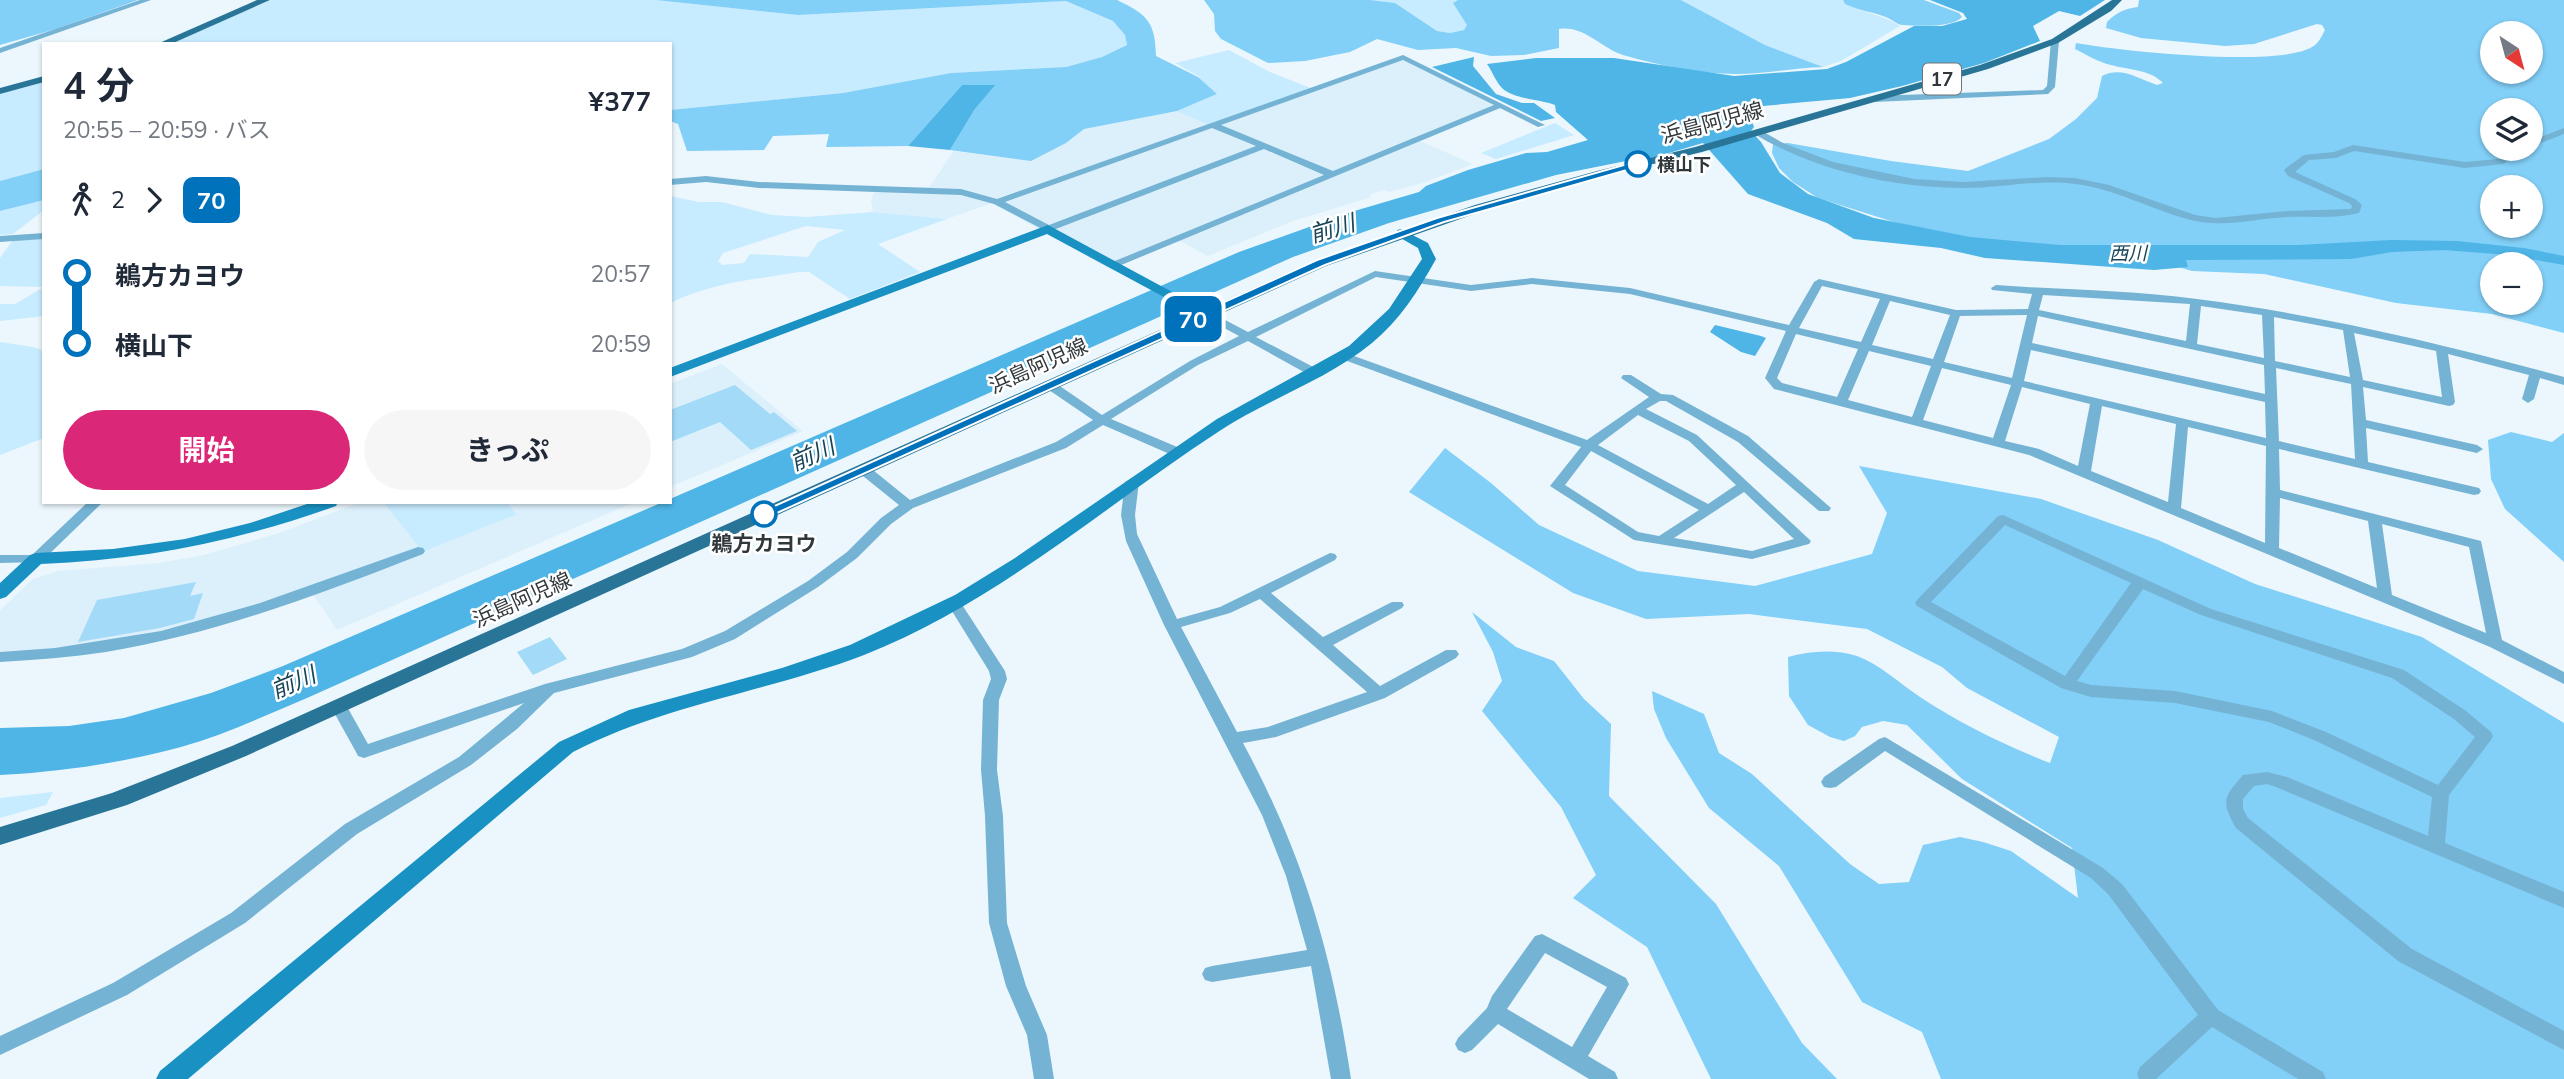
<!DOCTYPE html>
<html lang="ja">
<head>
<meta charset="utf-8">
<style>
	:root { --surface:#fff; --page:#f6f6f7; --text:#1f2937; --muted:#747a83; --accent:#db2777 }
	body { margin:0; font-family:Mulish,"Noto Sans JP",sans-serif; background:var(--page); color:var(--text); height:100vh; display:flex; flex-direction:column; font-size:26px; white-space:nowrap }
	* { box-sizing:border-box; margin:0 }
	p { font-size:23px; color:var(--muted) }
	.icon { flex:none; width:38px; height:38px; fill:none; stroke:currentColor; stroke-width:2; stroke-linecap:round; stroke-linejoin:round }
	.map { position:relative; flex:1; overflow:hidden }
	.drawer { position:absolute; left:42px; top:42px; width:630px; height:462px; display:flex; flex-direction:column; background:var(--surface); border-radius:0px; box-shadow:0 2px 5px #0004 }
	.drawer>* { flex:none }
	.badge { padding:0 14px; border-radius:10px; font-size:24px; line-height:46px }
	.needle { width:46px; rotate:144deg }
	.fabs { position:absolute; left:2480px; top:21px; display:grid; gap:14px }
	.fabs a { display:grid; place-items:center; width:63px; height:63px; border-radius:50%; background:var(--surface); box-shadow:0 2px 5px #0004; font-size:35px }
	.map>.badge { position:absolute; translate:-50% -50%; box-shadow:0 0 0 4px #fff }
	.legs { display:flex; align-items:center; gap:10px; height:77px; padding:0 21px; font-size:23px }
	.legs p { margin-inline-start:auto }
	.summary { display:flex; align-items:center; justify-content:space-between; height:119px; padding:0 21px }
	h1 { font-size:38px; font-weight:700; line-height:52px }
	.cta { display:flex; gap:14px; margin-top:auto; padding:14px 21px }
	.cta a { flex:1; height:80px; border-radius:42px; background:var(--accent); color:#fff; font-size:28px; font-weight:700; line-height:80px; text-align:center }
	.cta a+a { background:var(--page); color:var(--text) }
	ul { padding:0 21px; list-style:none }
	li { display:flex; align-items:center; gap:24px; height:70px; font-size:26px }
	li i { display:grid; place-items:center; width:10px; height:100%; margin:0 9px; background:currentColor }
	li i::after { content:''; width:18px; height:18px; margin:-9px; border:5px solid; border-radius:50%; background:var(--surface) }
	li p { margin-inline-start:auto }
	li:first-child i { background:linear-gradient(#0000 50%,currentColor 0) }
	li:last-child i { background:linear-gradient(currentColor 50%,#0000 0) }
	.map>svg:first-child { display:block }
	.built { fill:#dcf0fc }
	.green { fill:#c7ebff; fill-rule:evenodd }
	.forest { fill:#82cff7; fill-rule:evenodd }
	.water { fill:#4eb5e6 }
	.building { fill:#a2daf8 }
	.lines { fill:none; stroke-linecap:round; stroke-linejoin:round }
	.street { fill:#75b3d4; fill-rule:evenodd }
	.secondary { fill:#1991c2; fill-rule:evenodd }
	.primary { fill:#297598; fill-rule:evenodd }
	.line-1 { fill:#0072bc; stroke:#fff; stroke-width:2 }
	.stop-1-dot { fill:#fff; stroke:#0072bc; stroke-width:3.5 }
	.labels { text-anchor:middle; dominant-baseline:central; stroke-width:5; stroke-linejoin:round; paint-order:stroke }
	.far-stop-label { font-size:18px; font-weight:bold; fill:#31383b; stroke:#fff; text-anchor:start }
	.shield { fill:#fff; stroke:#6f7476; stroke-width:2 }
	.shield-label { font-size:19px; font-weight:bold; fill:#31383b }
	.far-water-label { font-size:19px; font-style:italic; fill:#184458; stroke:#fff }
	.street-label { font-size:21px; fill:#31383b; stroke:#fff }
	.stop-label { font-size:21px; font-weight:bold; fill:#31383b; stroke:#fff }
	.water-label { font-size:23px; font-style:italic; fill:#184458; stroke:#fff }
</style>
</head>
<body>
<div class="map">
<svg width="2564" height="1079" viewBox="0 0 2564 1079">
	<rect width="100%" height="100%" fill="#ecf7fd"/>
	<g class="built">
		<path d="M1402 58 1502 108 1420 141 1473 164 1423 183 1389 192 1384 190 1369 195 1372 197 1293 221 1208 256 1178 240 1110 269 992 203 947 219 873 212 871 201 876 187H929L954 151 1031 160 1066 143 1084 129 1177 111 1210 124Z"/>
		<path d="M722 364 803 431 670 487V384Z"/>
		<path d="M361 502H383L424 552 517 513 507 502H635L337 630 312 593 156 638 0 657V610L33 579 58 571 158 563 204 555 279 533Z"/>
	</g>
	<g class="green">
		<path d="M271 0H656L798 15 1066 1 1113 21 1125 35 1127 45 1102 57 1066 67 951 73 843 93 670 110V44H167Z"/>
		<path d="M1368 0H1458L1453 3 1468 25 1464 30 1450 33 1437 31 1395 3Z"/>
		<path d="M1681 0H1843L1845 4C1864 13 1883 15 1900 26L1841 61 1823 67 1765 45Z"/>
		<path d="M1229 50 1270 72 1313 89 1209 125 1177 111 1217 94 1198 77H1200L1175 63Z"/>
		<path d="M44 82V169L0 181V94Z"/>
		<path d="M1555 123 1574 135 1496 159 1481 153Z"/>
		<path d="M670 196 699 202H722L772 215 807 217 873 212 947 219 878 244 920 272 850 299 809 272H799C753 280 713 282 670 303ZM806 226 845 230 818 242 808 257 750 254 744 263 722 265 718 261 723 253Z"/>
		<path d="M44 200V210L13 234 0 235V211Z"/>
		<path d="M44 239V316L0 321V304H15L44 287 0 286V258L13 240Z"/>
		<path d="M0 342 33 347 44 351V438L0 455Z"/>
		<path d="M383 502H507L517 514 423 552Z"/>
		<path d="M53 792 46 805 0 818V798Z"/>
	</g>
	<g class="forest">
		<path d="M0 0H138L56 29 0 45Z"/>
		<path d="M656 0H1117C1148 15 1155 22 1156 56L1198 77 1217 94 1177 111 1084 129 1066 143 1031 161 950 150 975 109 994 85H962L908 146 826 147 829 134 773 136 764 150 687 151 678 124 670 121V110L843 93 951 73 1066 67 1102 57 1127 45 1125 35 1113 21 1066 1 798 15Z"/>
		<path d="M1204 0H1370L1395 3 1437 31 1450 33 1464 30 1467 25 1453 3 1458 0H1681L1765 45 1823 67C1794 68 1765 74 1736 74 1700 74 1658 65 1623 55 1601 48 1584 25 1559 29V48L1524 55 1491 56 1456 48 1418 50 1377 39 1350 52 1305 61 1268 63 1221 39 1215 31 1214 14Z"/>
		<path d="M1843 0H1924L1959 13 1962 17C1952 28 1918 26 1903 25 1897 25 1893 20 1888 18 1875 12 1859 11 1845 4Z"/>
		<path d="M2139 0H2564V333L2492 314 2396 303 2264 274 2192 271 2102 245H2038L1968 238 1897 223 1818 198 1793 182 1779 168 1772 153 1773 144 1788 143 1891 161 1968 171 2049 139 2076 119 2097 98 2102 76C2122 66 2138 79 2157 85L2163 83C2150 69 2128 70 2111 65 2098 62 2087 55 2075 49L2076 43C2121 51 2276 68 2312 47 2318 44 2322 36 2325 30L2322 25 2317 24 2254 44 2225 46 2141 38 2106 28 2107 22C2117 12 2124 9 2138 7ZM2492 33H2530V72H2492ZM2492 110H2530V149H2492ZM2492 187H2530V226H2492ZM2492 264H2530V303H2492Z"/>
		<path d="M44 169V200L0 211V181Z"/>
		<path d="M2511 432 2552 442 2564 433V562L2505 509 2491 479 2488 440Z"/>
		<path d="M1445 448 1491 483 1539 525 1638 571 1755 586 1872 554 1887 513 1859 466 2041 499 2158 540 2255 584 2422 637 2564 723V1079H1941L1922 1032 1862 1002 1779 866 1709 808 1666 738 1654 709 1652 691 1704 714 1719 753 1752 774 1850 864 1879 884 1909 882 1923 845 1960 837 1983 842 2011 851 2078 898 2072 848 1962 779 1907 725 1883 721 1862 727 1855 736 1844 741 1830 737 1808 725 1789 696 1788 657C1809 651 1835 649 1857 656 1881 665 1899 683 1920 697 1961 724 2004 745 2050 763L2059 737 1967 688 1942 667 1867 629 1749 614 1646 619 1573 593 1409 492Z"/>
		<path d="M1472 612 1516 647 1554 661 1584 699 1611 724 1609 796 1716 904 1802 1043 1837 1079H1711L1647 947 1573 898 1596 875 1561 807 1482 711 1502 681 1493 652Z"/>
	</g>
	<g class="water">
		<path d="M1930 0H2105L2080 16 2059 11 2033 26 2040 41 1984 63 1902 86 1850 98 1763 106 1751 119 1754 127 1751 131 1761 142 1780 173 1808 194 1874 218 1970 237 2060 245H2299L2391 240 2457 241 2524 248 2564 256V265L2508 255 2444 250 2392 252 2351 259 2186 260 2188 267 2154 270 1985 258 1941 248 1854 239 1827 223 1748 194 1703 143 1652 158 1636 159 1556 175 1389 223 1293 257 307 698C266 715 224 735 181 747 121 763 61 772 0 775V728L69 726 124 718 211 693 283 666 663 502H670V499L1239 252 1351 212 1419 192 1426 186 1468 170 1526 153 1547 152 1588 140 1556 112 1555 105C1539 99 1513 99 1502 88 1496 82 1492 71 1487 64L1536 58H1614L1734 76 1827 69 1846 62 1914 26H1942L1967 19 1963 13Z"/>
		<path d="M1474 57 1473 66 1496 94 1522 103H1534L1555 118 1541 121 1432 67Z"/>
		<path d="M962 85H995L975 109 950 150 908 146Z"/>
		<path d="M1715 325 1761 336 1766 338 1755 356 1741 352 1710 332Z"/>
	</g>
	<g class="building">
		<path d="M735 385 770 414 774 412 797 431 751 450 720 422 670 442V410Z"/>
		<path d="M196 582 190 596 203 593 194 619 160 628 78 642 97 600Z"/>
		<path d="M550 637 567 659 533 675 517 652Z"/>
	</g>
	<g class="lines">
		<g class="street">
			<path d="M140 0H151L0 53V48Z"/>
			<path d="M2055 39 2059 41 2055 87 2048 94 1874 102 1870 99 1874 96 2043 90 2047 86 2051 41Z"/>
			<path d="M1403 55 1545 125 1538 127 1500 108 1114 268 1109 265 1110 263 1324 175 1264 149 1048 232 994 204 961 195 759 188 706 182 670 185V179L706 176 759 182 961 189 997 199ZM1403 60 1494 105 1333 171 1221 125ZM1212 128 1256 146 1049 225 1005 202Z"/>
			<path d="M2564 128V134L2530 147V141Z"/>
			<path d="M1756 131H1762L1783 143 1833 162 1914 179 1964 182 2047 177 2075 178 2109 185 2195 215 2216 218 2287 211 2351 209 2352 206 2349 203 2288 176 2284 170 2286 168 2304 155 2334 152 2353 145 2465 162 2498 159 2516 149H2527L2503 164 2465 168 2354 151 2336 158 2309 160 2295 172 2355 199 2362 205 2359 213C2335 219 2311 216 2286 217 2253 219 2223 228 2191 220 2152 210 2116 189 2075 184 2038 179 2001 188 1964 188 1893 188 1817 171 1756 135Z"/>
			<path d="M44 233V239L0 242V236Z"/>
			<path d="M1375 271 1471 285 1532 278 1630 288 1789 325 1814 282 1819 279 1956 310 2028 309 2032 294 1992 290 1991 288 1996 285C2063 290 2130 290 2197 299 2321 315 2444 344 2564 377V385L2540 378 2534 399 2528 403 2522 399 2529 375 2448 354 2455 402 2453 405 2449 406 2363 387 2366 420 2477 445 2483 449 2477 453 2366 428 2368 462 2479 488 2481 491 2479 494 2474 495 2279 449 2280 490 2481 541 2502 640 2564 672V684L2490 647 2029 455 1774 389 1765 378 1786 331 1630 294 1532 284 1471 291 1376 277 1256 337 1319 370V376H1311L1248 341 1198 365 1111 419 1182 449 1183 452 1182 455H1172L1103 425 1066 448 913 508 891 524 857 558 818 587 735 639 692 657 554 693 517 729 471 765 357 834 245 923 127 995 0 1055V1036L113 983 231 913 345 824 459 757 524 703 364 758 358 756 356 752 331 707 333 703H345L368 744 545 684 682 649 725 631 808 581 847 552 881 518 899 505 858 472 856 469 858 466H868L910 500 1056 442 1093 420 1046 388 1044 385 1046 382H1054L1102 415 1190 361 1239 336 1202 316V312H1210L1248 332ZM1822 286 1880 299 1861 342 1799 328ZM2043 295 2190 304 2186 341 2039 310ZM1890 301 1950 315 1933 359 1872 345ZM2201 306 2262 315 2264 358 2197 344ZM2027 315 2012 378 1944 362 1960 316ZM2038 316 2264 365 2265 394 2032 343ZM2274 317 2343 330 2350 377 2275 361ZM2354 333 2436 351 2442 397 2363 380ZM1796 334 1858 349 1837 397 1782 383 1777 378ZM2031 350 2265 402 2266 438 2024 381ZM1869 351 1931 366 1912 417 1848 400ZM1942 368 2011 385 1993 438 1923 420ZM2276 368 2351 384 2355 459 2279 441ZM2022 387 2090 404 2078 466 2039 449 2005 441ZM2102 406 2176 424 2168 502 2091 471ZM2188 427 2266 446 2265 543 2181 508ZM2280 498 2368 521 2377 588 2279 548ZM2382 524 2469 547 2486 633 2392 595Z"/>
			<path d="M1343 352 1587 440 1649 397 1621 378 1623 375H1631L1661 394 1673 395 1748 436 1831 508 1829 511H1819L1738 442 1666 401H1660L1646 409 1697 435 1811 541 1809 544 1752 559 1634 540 1550 486 1581 447 1339 358V354ZM1638 415 1689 441 1736 485 1708 504 1598 445ZM1591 451 1699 510 1659 536 1638 532 1565 485ZM1744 492 1794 539 1752 551 1674 538Z"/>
			<path d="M1132 478 1139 482 1135 515 1137 534 1177 619 1220 607 1330 553 1335 554 1337 557 1335 560 1271 593 1323 637 1392 602H1402L1404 605 1402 608 1333 645 1380 686 1446 650H1456L1459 654 1456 658 1385 698 1276 737 1243 743C1304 856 1332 954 1351 1079H1331L1311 966 1212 982 1205 980 1202 974 1205 968 1212 966 1307 950 1286 876 1262 815 1164 625 1126 541 1121 515 1125 482ZM1260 599 1367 692 1268 727 1237 732 1181 627 1230 613Z"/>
			<path d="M88 502H103L41 562 0 563V555H32Z"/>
			<path d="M2003 515 2211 609 2404 670 2466 711 2491 732 2493 736 2491 740 2449 795 2445 843 2564 892V908L2276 787 2267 784 2254 786 2243 799V809L2248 818 2412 949 2564 1031V1050L2398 961 2236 828C2221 801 2223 798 2243 775L2267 772 2287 777 2428 836 2432 797 2314 740 2269 722 2175 703 2091 697 2061 688 1917 606 1915 603 1917 600 1998 516ZM2005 525 2131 583 2065 676 1931 602ZM2143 589 2201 615 2392 678 2454 719 2475 737 2438 785 2326 732 2272 711 2175 691 2091 685 2077 681Z"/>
			<path d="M418 547 423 548 425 551 423 554C320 594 216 634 106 652 71 657 36 660 0 662V652L55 648 161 631 260 603Z"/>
			<path d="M954 598 959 600 1005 671 1007 679 999 700 997 770 1003 816 1007 923 1026 986 1047 1035 1054 1079H1034L1027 1035 1006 986 989 923 985 816 981 770 983 700 991 679 989 671 947 603Z"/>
			<path d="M1885 737 2103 868 2122 884 2218 1010 2323 1072 2326 1079H2298L2212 1027 2156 1079H2139L2137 1074 2140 1067 2198 1015 2108 894 2091 878 1885 751 1836 787 1830 788 1824 787 1821 782 1824 777 1879 739Z"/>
			<path d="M1542 934 1626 978 1629 984 1626 990 1588 1056 1615 1072 1618 1079H1589L1498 1024 1472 1050 1465 1053 1458 1050 1455 1044 1458 1038 1487 1008 1492 996 1535 936ZM1545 953 1607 987 1572 1047 1507 1009Z"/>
		</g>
		<g class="secondary">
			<path d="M1048 225 1213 314 1211 317H1201L1047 234 670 377V368Z"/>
			<path d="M1401 229 1428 243 1436 259C1419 290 1399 321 1372 343 1327 380 1270 398 1221 430 1103 507 996 603 864 655 767 692 667 704 573 752L188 1079H156L160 1071 559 742 629 710 782 668 850 645 955 595 1015 558 1217 419 1349 346 1389 309 1422 259 1418 248 1397 236V230Z"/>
			<path d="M313 502H338L336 506C239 541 144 560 41 564L6 597 0 599V583L30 555 36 553 113 549 185 539 250 523Z"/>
		</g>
		<g class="primary">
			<path d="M257 0H270L171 44H157Z"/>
			<path d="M2112 0H2122L2111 11 2058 43 1988 69 1702 152 1604 176 1483 211 1326 266 246 756 127 805 0 845V827L112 793 232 746 1316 260 1475 205 1597 171 1695 147 1980 65 2052 39Z"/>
			<path d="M44 76V82L0 94V88Z"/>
		</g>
	</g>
	<path class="line-1" d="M1638 161 1641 162V166L1444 222 1325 265 768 517 764 518 757 514 1317 260 1437 218Z"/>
	<g class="stop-1-dot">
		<circle cx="1638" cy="164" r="12"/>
		<circle cx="764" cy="514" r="12"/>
	</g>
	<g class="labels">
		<g class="far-stop-label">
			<text x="1657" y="164">横山下</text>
		</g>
		<rect class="shield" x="1923" y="63.5" width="38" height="31" rx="5"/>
		<g class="shield-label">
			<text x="1942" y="79">17</text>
		</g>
		<g class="far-water-label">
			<text transform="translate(2128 253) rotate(-1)">西川</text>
		</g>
		<g class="street-label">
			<text transform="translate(1712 122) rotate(-15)">浜島阿児線</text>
			<text transform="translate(1038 365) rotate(-24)">浜島阿児線</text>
			<text transform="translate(522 599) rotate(-24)">浜島阿児線</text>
		</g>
		<g class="stop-label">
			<text x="764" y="543">鵜方カヨウ</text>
		</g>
		<g class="water-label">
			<text transform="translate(1332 228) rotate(-17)">前川</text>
			<text transform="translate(812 454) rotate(-24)">前川</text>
			<text transform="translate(293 682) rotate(-23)">前川</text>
		</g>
	</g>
</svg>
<div class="fabs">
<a><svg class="needle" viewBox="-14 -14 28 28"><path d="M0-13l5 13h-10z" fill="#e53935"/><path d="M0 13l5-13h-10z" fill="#747a83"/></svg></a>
<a><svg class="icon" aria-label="layers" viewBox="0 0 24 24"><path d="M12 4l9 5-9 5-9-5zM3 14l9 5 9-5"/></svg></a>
<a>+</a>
<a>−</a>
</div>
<b class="badge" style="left:1193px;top:319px;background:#0072bc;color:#fff">70</b>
<section class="drawer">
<div class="summary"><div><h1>4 分</h1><p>20:55 – 20:59 · バス</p></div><b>¥377</b></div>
<div class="legs"><svg class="icon" aria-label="walk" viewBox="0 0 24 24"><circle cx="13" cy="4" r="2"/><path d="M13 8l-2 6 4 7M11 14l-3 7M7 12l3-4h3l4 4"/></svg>2<svg class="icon" aria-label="forward" viewBox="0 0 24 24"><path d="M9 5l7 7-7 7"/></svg><b class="badge" style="background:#0072bc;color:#fff">70</b></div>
<ul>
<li><i style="color:#0072bc"></i><b>鵜方カヨウ</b><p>20:57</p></li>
<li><i style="color:#0072bc"></i><b>横山下</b><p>20:59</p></li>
</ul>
<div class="cta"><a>開始</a><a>きっぷ</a></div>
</section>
</div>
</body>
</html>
